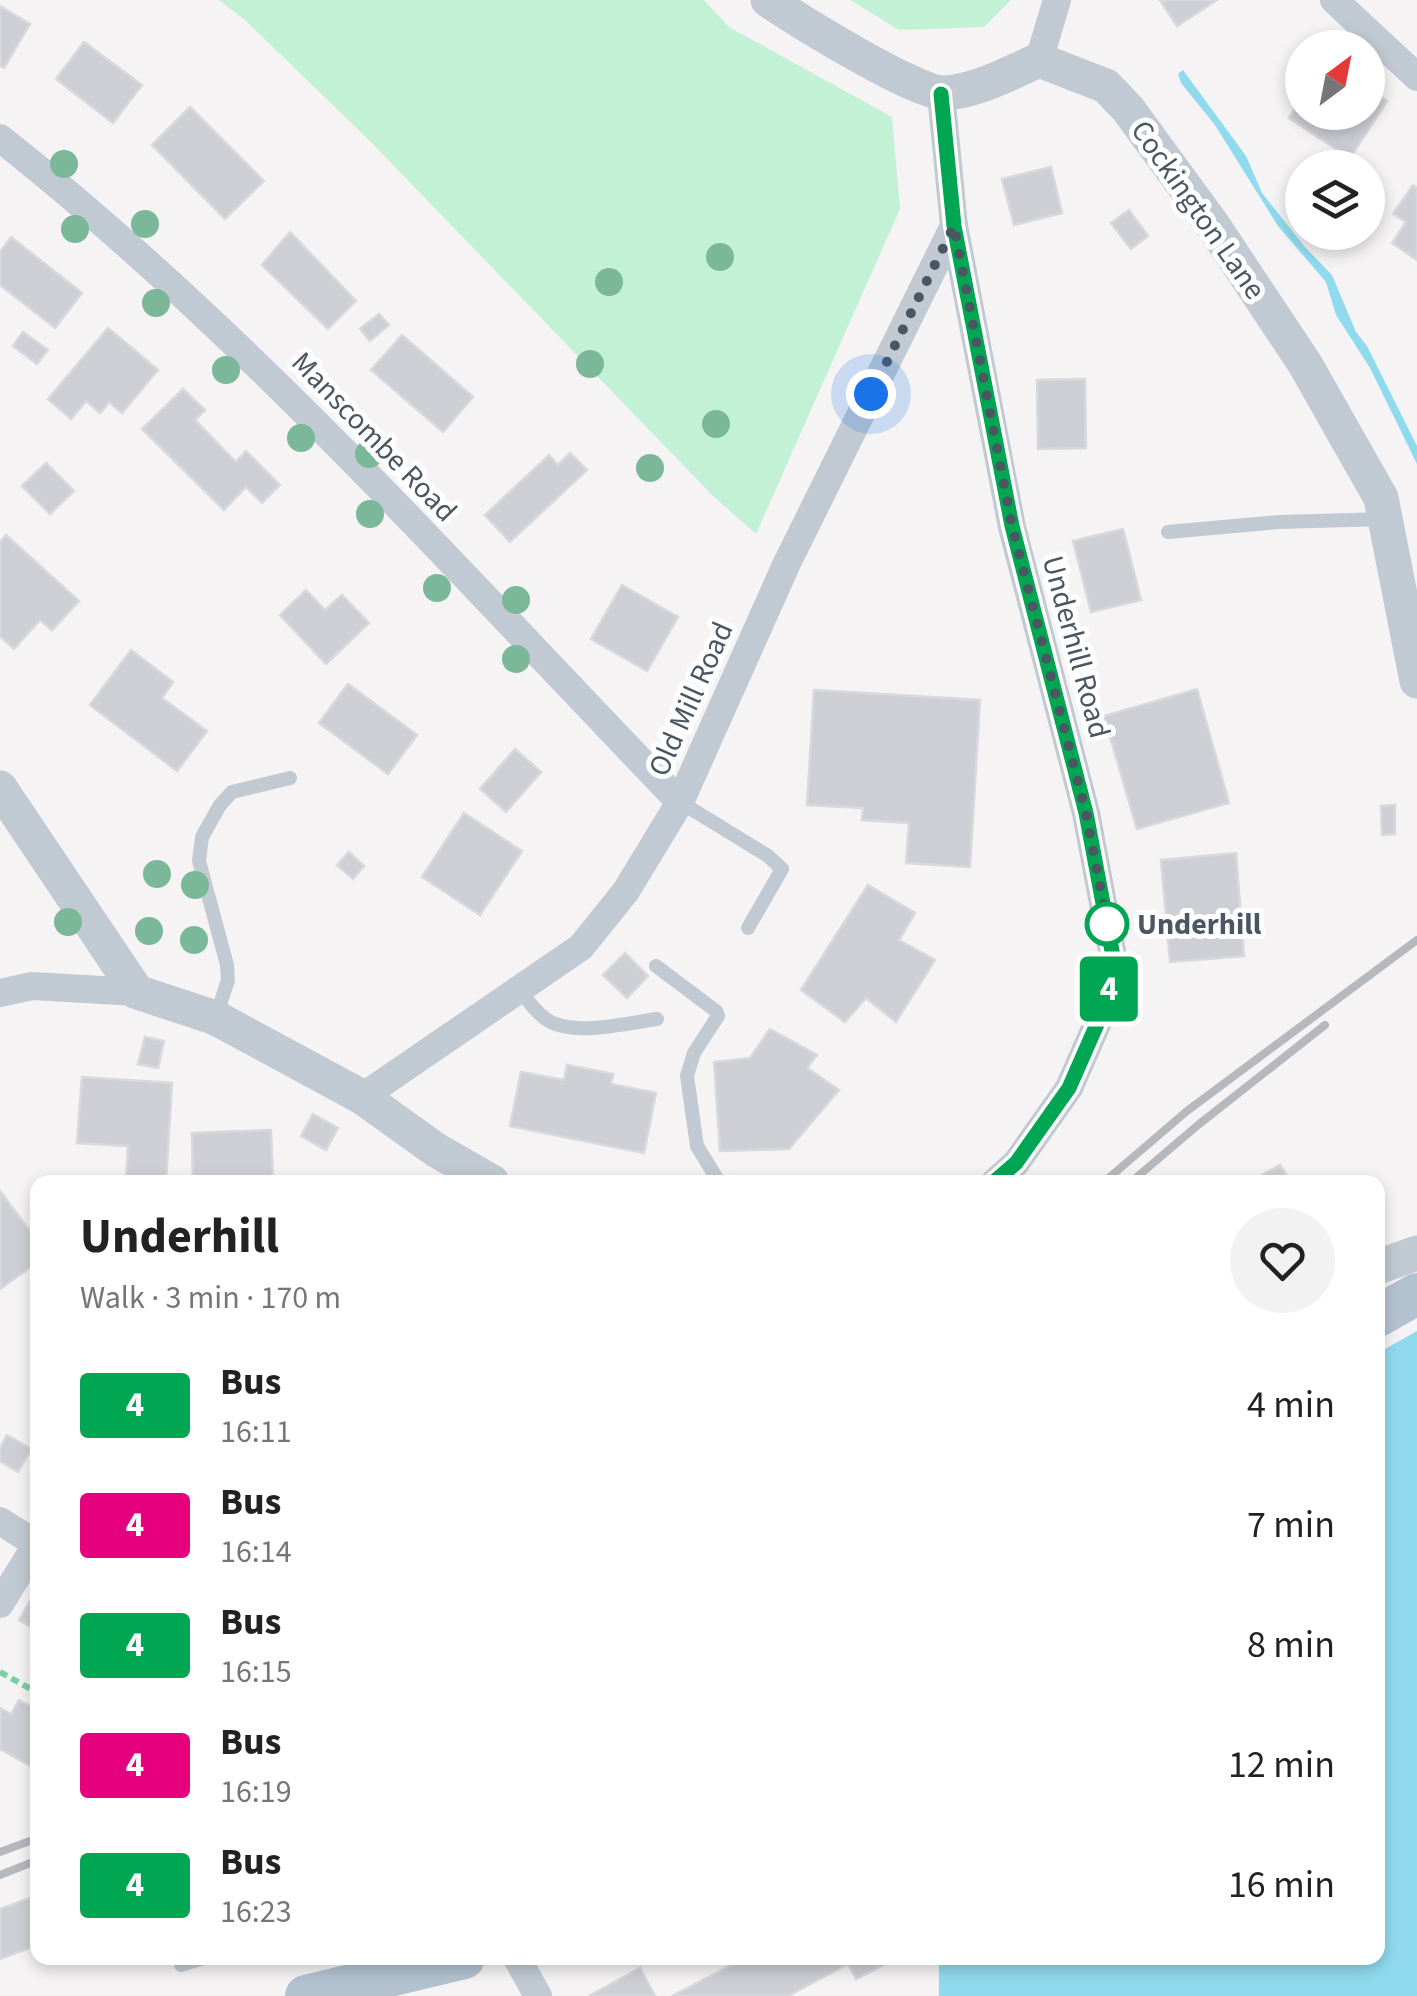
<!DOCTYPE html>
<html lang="en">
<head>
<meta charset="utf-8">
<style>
	:root { --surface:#fff; --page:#f2f2f2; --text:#222; --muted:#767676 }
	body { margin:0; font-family:"Source Sans 3",sans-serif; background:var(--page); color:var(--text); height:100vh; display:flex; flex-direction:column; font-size:38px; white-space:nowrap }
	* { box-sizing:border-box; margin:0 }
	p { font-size:32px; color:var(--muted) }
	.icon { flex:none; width:55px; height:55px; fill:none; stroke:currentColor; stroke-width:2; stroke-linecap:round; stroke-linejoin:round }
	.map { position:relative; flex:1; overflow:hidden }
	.side { position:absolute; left:30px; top:1175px; width:1355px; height:790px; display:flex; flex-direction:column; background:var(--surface); border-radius:20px; box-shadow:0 5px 15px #0003 }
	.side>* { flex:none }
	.badge { padding:0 20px; border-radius:8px; font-size:35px; line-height:65px }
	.needle { width:65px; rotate:32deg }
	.fabs { position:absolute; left:1285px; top:30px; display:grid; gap:20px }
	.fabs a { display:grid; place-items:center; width:100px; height:100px; border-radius:50%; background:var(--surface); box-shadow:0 5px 15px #0003; font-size:50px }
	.you { position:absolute; width:50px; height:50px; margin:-25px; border:8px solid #fff; border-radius:50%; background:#1a73e8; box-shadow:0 0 0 15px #1a73e833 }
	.map>.badge { position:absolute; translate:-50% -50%; box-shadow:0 0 0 5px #fff }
	.round { display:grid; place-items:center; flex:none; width:105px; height:105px; border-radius:52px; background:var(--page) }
	.head { display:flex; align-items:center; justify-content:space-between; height:170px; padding:0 50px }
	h1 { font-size:48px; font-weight:700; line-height:75px }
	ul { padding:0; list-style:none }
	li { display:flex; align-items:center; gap:30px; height:120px; padding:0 50px }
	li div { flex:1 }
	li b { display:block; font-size:38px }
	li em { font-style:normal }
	li .badge { min-width:110px; font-weight:700; text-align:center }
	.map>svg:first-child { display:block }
	.green { fill:#c3f1d5 }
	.water { fill:#90daee }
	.building { fill:#cdcfd5; stroke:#d7d9de; stroke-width:2.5 }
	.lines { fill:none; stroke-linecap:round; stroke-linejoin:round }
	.path { stroke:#7ad0a6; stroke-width:6; stroke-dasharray:8 5; stroke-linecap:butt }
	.service { stroke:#c1cad2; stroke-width:14 }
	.minor { stroke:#c1cad2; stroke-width:28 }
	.tertiary { stroke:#c1cad2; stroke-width:35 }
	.primary { stroke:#b3c2d1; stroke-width:42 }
	.rail { stroke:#b5b8bd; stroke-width:8 }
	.tree { fill:#7bb799 }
	.line-casing { stroke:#fff; stroke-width:22 }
	.line { stroke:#00a651; stroke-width:15 }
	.walk { stroke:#4a5661; stroke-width:10; stroke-dasharray:0 18 }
	.stop-dot { fill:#fff; stroke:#00a651; stroke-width:5 }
	.labels { text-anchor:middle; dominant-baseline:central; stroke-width:10; stroke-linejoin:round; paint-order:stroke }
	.street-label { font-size:30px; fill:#4a5661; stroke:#fff }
	.stop-label { font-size:30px; font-weight:bold; fill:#4a5661; stroke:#fff; text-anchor:start }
</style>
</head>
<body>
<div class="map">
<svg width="1417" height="1996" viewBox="0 0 1417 1996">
	<rect width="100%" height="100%" fill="#f5f3f3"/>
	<g class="green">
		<path d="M219 0H704L729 27 892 117 900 209 756 534 713 496 370 141 245 20Z"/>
		<path d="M850 0H1011L984 27 899 30Z"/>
	</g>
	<g class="water">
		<path d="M1183 70 1246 156 1262 193 1304 246 1332 275 1356 332 1367 346 1417 446V464L1370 368 1336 315 1326 282 1278 226 1215 125 1181 83 1178 74Z"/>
		<path d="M1417 1331V1996H939V1958H1378V1353Z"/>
	</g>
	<g class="building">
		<path d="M1160 0H1217L1177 26Z"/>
		<path d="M0 6 30 24 4 68 0 65Z"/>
		<path d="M84 42 142 85 113 123 56 79Z"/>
		<path d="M1368 88 1387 101 1350 158 1289 118 1302 97V112H1368Z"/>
		<path d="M190 107 264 181 225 219 152 145Z"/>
		<path d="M1051 167 1062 213 1014 225 1002 179Z"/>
		<path d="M1413 185 1417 188V260L1392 243 1406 222 1393 214Z"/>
		<path d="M1129 210 1148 236 1131 249 1111 223Z"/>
		<path d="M290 232 356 301 328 329 262 265Z"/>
		<path d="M11 237 82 293 55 328 0 285V252Z"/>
		<path d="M379 314 389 325 370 341 360 329Z"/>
		<path d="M108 328 158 370 122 413 109 402 100 413 86 401 71 419 48 399Z"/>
		<path d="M23 332 48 350 37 364 13 346Z"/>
		<path d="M402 335 473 397 443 432 371 370Z"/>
		<path d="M1085 379 1086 448 1038 449 1037 380Z"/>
		<path d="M183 389 205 410 195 420 236 462 246 451 280 485 262 503 246 487 224 510 142 429Z"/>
		<path d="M570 453 587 470 510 542 485 515 549 455 558 465Z"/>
		<path d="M46 463 74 491 50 514 22 486Z"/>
		<path d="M1123 529 1141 600 1091 612 1073 541Z"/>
		<path d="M6 535 79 601 52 630 40 620 14 649 0 636V542Z"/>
		<path d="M622 585 678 617 647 671 591 639Z"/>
		<path d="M306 590 325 610 342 595 369 623 326 664 280 615Z"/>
		<path d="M131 650 173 682 162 698 207 731 177 771 90 705Z"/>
		<path d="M348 684 417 735 388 774 319 723Z"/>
		<path d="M1197 689 1229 803 1137 829 1104 716Z"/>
		<path d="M814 690 980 700 970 867 906 863 909 823 862 820 863 808 807 805Z"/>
		<path d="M515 749 541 772 506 812 480 789Z"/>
		<path d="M1395 805V834L1382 835 1381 806Z"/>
		<path d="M464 813 522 851 480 915 422 877Z"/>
		<path d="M349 852 364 866 353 879 337 865Z"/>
		<path d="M1236 853 1244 956 1170 962 1161 860Z"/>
		<path d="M868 885 915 913 899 940 935 960 896 1022 866 998 845 1022 801 990Z"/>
		<path d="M625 953 648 976 627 998 603 975Z"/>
		<path d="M770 1029 817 1055 807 1068 839 1090 789 1149 720 1151 714 1062 750 1058Z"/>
		<path d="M145 1037 164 1041 158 1068 138 1064Z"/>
		<path d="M567 1065 613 1074 611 1084 656 1093 644 1153 510 1126 521 1072 564 1080Z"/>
		<path d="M82 1077 172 1083 166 1182 126 1181 128 1146 77 1143Z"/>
		<path d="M313 1114 338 1128 326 1150 301 1136Z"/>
		<path d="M271 1130 273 1182H193L192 1133Z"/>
		<path d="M1280 1165 1291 1182H1249Z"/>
		<path d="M0 1191 38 1242V1262L0 1289Z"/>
		<path d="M7 1435 31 1449 18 1472 0 1461V1448Z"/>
		<path d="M32 1598 38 1601V1631L19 1620Z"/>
		<path d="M19 1700 38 1710V1753L31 1766 0 1749V1708L11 1714Z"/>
		<path d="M38 1895V1945L0 1959V1909Z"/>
		<path d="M745 1958H897L856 1979 848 1964 788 1996H672Z"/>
		<path d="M640 1968 655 1996H589Z"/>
	</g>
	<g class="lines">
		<path class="path" d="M0 1672 38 1693"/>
		<g class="service">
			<path d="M1168 532 1279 522 1385 519"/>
			<path d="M680 802 768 856 782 869 748 928"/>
			<path d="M656 966 716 1011 718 1016 694 1053 687 1076 697 1146 719 1182"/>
			<path d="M519 989C528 1001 539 1017 553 1023 582 1035 626 1023 657 1019"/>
			<path d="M216 1017 228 980 227 965 199 861 202 837 220 805 232 792 290 778"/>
			<path d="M181 1965 203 1958"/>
		</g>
		<g class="minor">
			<path d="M1334 0 1417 77"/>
			<path d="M1039 60 1057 0"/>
			<path d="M941 94 954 226 1012 527 1086 813 1115 967 1105 1006 1069 1088 1016 1163 995 1182"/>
			<path d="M0 138C249 335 460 574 680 802"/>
			<path d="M0 993 32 986 137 992"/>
			<path d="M362 1097 581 947 626 891 680 802 787 563 954 226"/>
			<path d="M0 1521 38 1545"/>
			<path d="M0 1604 36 1545"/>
			<path d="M517 1958 538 1996"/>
		</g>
		<g class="tertiary">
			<path d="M768 0C796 19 918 95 945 93 977 91 1010 73 1039 60L1106 86 1128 109 1212 224 1305 364 1381 498 1417 681"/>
			<path d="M0 788 137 992 216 1018 362 1097 436 1150 492 1182"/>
			<path d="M1378 1267 1417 1253"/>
		</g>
		<g class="primary">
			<path d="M1378 1316 1417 1294"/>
			<path d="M306 1996 464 1958"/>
		</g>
		<g class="rail">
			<path d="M1104 1182 1187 1111 1417 940"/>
			<path d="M1131 1182 1198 1125 1325 1025"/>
			<path d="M0 1852 38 1838"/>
			<path d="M0 1875 38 1860"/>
		</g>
	</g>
	<g class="tree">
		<circle cx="64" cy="164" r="14"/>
		<circle cx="145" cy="224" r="14"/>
		<circle cx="75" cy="229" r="14"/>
		<circle cx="720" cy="257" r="14"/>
		<circle cx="609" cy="282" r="14"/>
		<circle cx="156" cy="303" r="14"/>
		<circle cx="590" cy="364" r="14"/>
		<circle cx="226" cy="370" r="14"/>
		<circle cx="716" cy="424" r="14"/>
		<circle cx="301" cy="438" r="14"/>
		<circle cx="369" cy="454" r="14"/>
		<circle cx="650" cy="468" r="14"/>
		<circle cx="370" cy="514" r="14"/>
		<circle cx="437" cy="588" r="14"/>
		<circle cx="516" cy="600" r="14"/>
		<circle cx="516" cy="659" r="14"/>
		<circle cx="157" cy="874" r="14"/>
		<circle cx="195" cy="885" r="14"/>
		<circle cx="68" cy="922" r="14"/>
		<circle cx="149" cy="931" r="14"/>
		<circle cx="194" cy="940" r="14"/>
	</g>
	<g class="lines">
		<g class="line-casing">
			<path id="line" d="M941 94 954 226 1012 526 1086 813 1115 967 1105 1006 1069 1088 1016 1163 994 1182"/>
		</g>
		<use href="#line" class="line"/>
		<path class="walk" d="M871 394 954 226 1012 526 1086 813 1108 928 1107 924"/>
	</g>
	<circle class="stop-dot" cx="1107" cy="924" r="20"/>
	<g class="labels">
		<g class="street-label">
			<text transform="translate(1198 210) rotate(55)">Cockington Lane</text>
			<text transform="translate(374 437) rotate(46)">Manscombe Road</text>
			<text transform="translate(1076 647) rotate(75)">Underhill Road</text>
			<text transform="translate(691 699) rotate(-66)">Old Mill Road</text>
		</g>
		<g class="stop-label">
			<text x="1137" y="924">Underhill</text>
		</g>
	</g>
</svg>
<div class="fabs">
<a><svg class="needle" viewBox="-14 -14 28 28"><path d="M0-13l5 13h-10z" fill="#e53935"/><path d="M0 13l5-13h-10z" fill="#767676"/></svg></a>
<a><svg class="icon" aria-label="layers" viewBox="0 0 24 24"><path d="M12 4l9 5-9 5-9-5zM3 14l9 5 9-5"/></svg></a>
</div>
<div class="you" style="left:871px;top:394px"></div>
<b class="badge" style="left:1109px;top:989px;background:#00a651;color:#fff">4</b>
<section class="side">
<div class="head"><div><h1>Underhill</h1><p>Walk · 3 min · 170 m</p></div><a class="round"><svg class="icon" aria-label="heart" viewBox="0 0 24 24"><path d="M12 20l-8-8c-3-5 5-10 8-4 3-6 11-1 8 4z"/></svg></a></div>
<ul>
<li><span class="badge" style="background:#00a651;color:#fff">4</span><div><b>Bus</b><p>16:11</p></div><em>4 min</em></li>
<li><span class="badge" style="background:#e6007e;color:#fff">4</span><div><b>Bus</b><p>16:14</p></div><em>7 min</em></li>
<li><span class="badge" style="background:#00a651;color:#fff">4</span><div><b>Bus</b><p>16:15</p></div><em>8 min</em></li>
<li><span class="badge" style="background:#e6007e;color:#fff">4</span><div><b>Bus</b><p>16:19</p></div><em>12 min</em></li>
<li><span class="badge" style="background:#00a651;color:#fff">4</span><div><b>Bus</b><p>16:23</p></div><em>16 min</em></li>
</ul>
</section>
</div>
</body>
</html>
